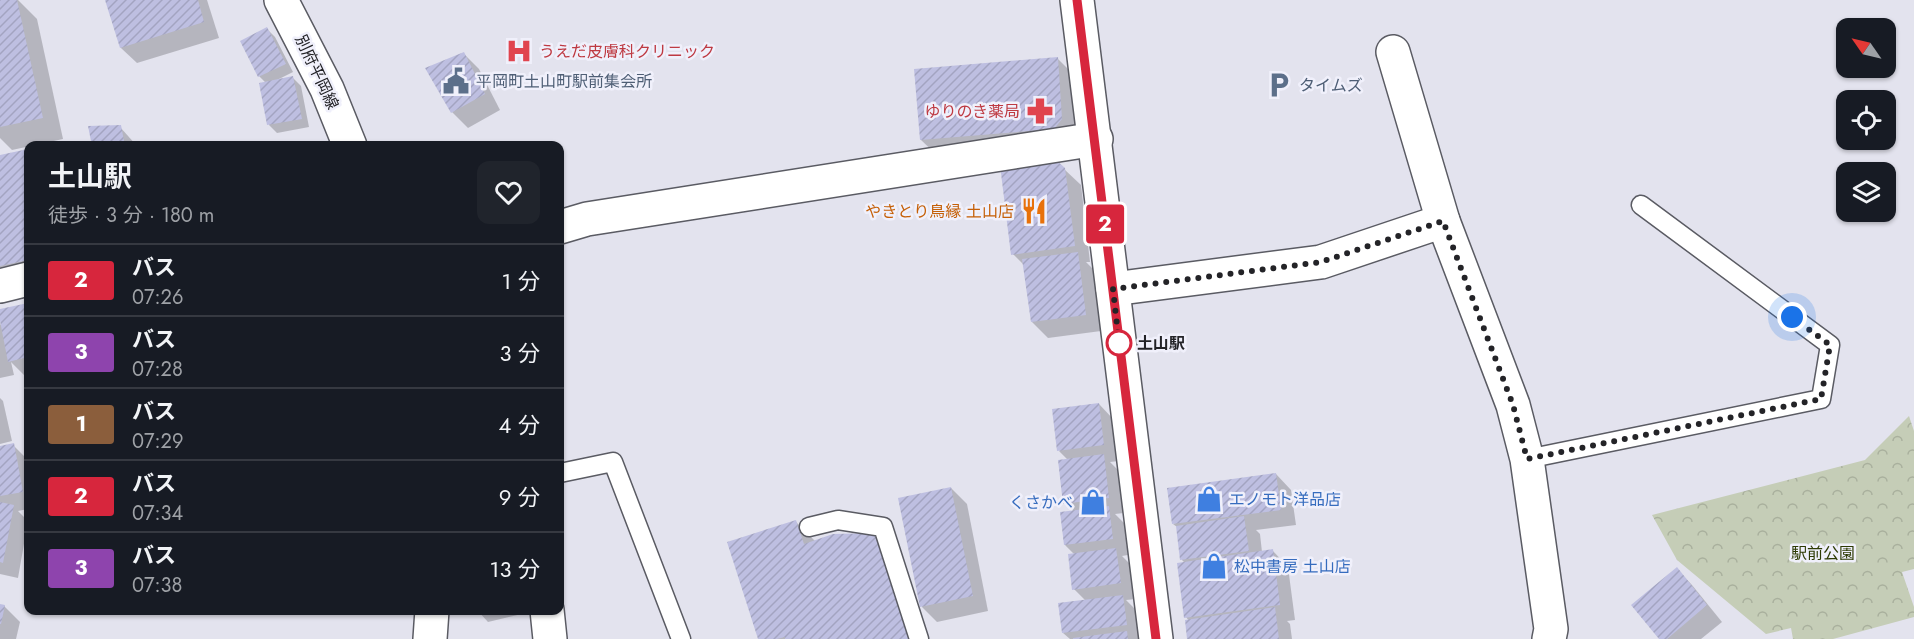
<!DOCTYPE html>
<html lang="ja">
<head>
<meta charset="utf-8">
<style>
	:root { --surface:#171b24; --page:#20242c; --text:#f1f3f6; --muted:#9ea1a6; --line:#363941 }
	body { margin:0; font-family:Jost,"Noto Sans JP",sans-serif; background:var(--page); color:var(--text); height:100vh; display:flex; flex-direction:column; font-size:22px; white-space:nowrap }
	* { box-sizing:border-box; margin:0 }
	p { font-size:20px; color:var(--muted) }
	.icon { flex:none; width:33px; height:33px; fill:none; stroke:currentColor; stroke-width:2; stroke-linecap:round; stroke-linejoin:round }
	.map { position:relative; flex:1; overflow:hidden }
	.details { position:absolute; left:24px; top:141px; width:540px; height:474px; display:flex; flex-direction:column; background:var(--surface); border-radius:12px; box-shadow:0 2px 4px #0004 }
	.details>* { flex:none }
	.badge { padding:0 12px; border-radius:4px; font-size:21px; line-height:39px }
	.needle { width:39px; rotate:304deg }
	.fabs { position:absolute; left:1836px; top:18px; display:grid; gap:12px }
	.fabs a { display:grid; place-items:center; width:60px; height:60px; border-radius:12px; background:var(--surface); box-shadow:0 2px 4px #0004; font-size:30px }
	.you { position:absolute; width:30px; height:30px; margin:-15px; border:4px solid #fff; border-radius:50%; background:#1a73e8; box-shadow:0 0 0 9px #1a73e833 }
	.map>.badge { position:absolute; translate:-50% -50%; box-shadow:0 0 0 3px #fff }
	.round { display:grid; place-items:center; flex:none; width:63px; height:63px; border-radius:12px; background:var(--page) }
	.overview { display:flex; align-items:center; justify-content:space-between; height:102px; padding:0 24px }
	h1 { font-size:28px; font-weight:700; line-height:45px }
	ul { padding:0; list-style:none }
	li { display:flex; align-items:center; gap:18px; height:72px; padding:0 24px; border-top:2px solid var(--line) }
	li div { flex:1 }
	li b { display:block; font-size:22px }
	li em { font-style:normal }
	li .badge { min-width:66px; font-weight:700; text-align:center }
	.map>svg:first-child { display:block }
	.forest { fill:url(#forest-crowns) }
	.shadow { fill:#0003 }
	.building { fill:url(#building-hatch) }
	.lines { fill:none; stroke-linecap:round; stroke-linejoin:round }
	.lane-casing { stroke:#5a5b63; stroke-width:21 }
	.street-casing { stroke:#5a5b63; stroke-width:36 }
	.secondary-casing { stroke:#5a5b63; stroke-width:36 }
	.lane { stroke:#fff; stroke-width:18 }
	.street { stroke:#fff; stroke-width:33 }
	.secondary { stroke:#fff; stroke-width:33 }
	.line-casing { stroke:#fff; stroke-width:14 }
	.line { stroke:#d7263d; stroke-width:9 }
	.walk { stroke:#232327; stroke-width:6; stroke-dasharray:0 10.8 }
	.stop-dot { fill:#fff; stroke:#d7263d; stroke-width:3 }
	.labels { text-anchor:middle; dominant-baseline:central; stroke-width:5; stroke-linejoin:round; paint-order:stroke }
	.health-label { font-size:16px; fill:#be3a42; stroke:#f0f0fb; text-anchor:start }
	.street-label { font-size:16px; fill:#232327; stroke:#f0f0fb }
	.service-label { font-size:16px; fill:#4e5e75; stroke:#f0f0fb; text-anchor:start }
	.food-label { font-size:16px; fill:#c56008; stroke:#f0f0fb; text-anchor:end }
	.stop-label { font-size:16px; font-weight:bold; fill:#232327; stroke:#f0f0fb; text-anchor:start }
	.shop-label { font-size:16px; fill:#366cbe; stroke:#f0f0fb; text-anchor:start }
	.park-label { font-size:16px; fill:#2d3a03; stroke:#f0f0fb }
</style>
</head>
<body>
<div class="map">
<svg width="1914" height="639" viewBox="0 0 1914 639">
	<defs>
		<pattern id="forest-crowns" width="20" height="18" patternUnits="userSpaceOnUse" patternTransform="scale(1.5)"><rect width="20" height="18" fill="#c5cdb7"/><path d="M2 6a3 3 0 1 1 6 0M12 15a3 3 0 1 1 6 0" fill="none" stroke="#a9b09d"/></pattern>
		<pattern id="building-hatch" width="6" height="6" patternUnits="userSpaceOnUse" patternTransform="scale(1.5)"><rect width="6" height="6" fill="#bebfe1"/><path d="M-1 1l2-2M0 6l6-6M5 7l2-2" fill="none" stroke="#a3a4c1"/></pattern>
	</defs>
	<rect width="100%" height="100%" fill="#e3e3ee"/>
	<path class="forest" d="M1909 416 1914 431V569L1902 572 1914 607V617L1833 639H1793L1791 628 1766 634 1677 560 1652 515 1865 460Z"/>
	<g class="shadow">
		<path d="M0 0H18L37 19 63 139 12 150 0 138Z"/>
		<path d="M107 0H207L219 38 137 63 121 48Z"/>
		<path d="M267 29 275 37 293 72 277 80 293 78 301 86 309 127 277 133 269 125 266 83 259 76Z"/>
		<path d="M463 53 479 69 500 110 468 128 452 112Z"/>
		<path d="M1057 58 1079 80 1082 141 943 161 921 140Z"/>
		<path d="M120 127 137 146H93Z"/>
		<path d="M28 150V286L0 276V157Z"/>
		<path d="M1064 169 1081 185 1090 262H1086L1093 269 1101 331 1048 338 1032 322 1025 266 1013 254Z"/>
		<path d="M28 305V376L26 377 11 362 14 375 0 378V324L3 327 0 310Z"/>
		<path d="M0 398 3 401 12 441 0 444Z"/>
		<path d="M1099 404 1114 420 1119 461 1110 462 1119 471 1124 513 1115 514 1124 523 1128 555 1122 556 1131 565 1136 599 1126 600 1138 612 1141 639H1070L1063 633 1086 601 1074 589 1075 555 1065 545 1074 512 1065 503 1068 460 1059 451Z"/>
		<path d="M13 445 28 460V509L18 511 28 521 18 578 0 574V447Z"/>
		<path d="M1276 474 1291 490 1296 525 1256 530 1260 534 1262 552 1273 551 1288 567 1295 620 1287 621 1290 624 1292 639H1189V621L1186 617 1185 563 1182 560 1177 527 1173 524Z"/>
		<path d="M951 488 967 504 988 611 937 622 922 607Z"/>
		<path d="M795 521 816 542 924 639H759Z"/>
		<path d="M1677 569 1692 585 1722 622 1701 639H1661Z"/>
		<path d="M0 606H4L20 622 16 639H0Z"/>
		<path d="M477 610H539L488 622Z"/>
	</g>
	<g class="building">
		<path d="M0 0H17L43 118 0 127Z"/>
		<path d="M105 0H198L204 22 120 48Z"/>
		<path d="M267 27 286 64 258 77 240 41Z"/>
		<path d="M464 52 485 94 451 113 425 68Z"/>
		<path d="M1058 57 1062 119 1054 129 920 140 914 69Z"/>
		<path d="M293 76 302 119 267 125 259 83Z"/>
		<path d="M121 125 125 146H92L88 126Z"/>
		<path d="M28 149V260L0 266V155Z"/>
		<path d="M1055 159 1065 168 1075 246 1011 255 1000 165Z"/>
		<path d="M1078 252 1086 315 1031 322 1022 259Z"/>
		<path d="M28 303V357L8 362 0 321V309Z"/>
		<path d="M1099 403 1104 445 1057 451 1052 409Z"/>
		<path d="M14 443 23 492 0 496V446Z"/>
		<path d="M1104 454 1109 498 1063 504 1058 460Z"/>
		<path d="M1276 473 1281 510 1172 524 1167 488Z"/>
		<path d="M951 487 973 596 920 607 898 498Z"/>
		<path d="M0 502 14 505 3 563 0 562Z"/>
		<path d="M1109 506 1113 539 1064 545 1060 512Z"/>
		<path d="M1244 516 1249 551 1180 560 1176 526Z"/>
		<path d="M796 520 804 544 833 534 876 533 910 639H785V637L777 639H758L727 542Z"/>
		<path d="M1116 548 1121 583 1072 590 1068 554Z"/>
		<path d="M1273 549 1280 605 1184 618 1177 563Z"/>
		<path d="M1677 567 1707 605 1667 639H1659L1631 605Z"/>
		<path d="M1123 595 1127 625 1062 633 1058 603Z"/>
		<path d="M0 604 5 605 1 624H0Z"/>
		<path d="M1275 607 1279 639H1187L1185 620Z"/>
		<path d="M1127 631 1128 639H1073V638Z"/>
	</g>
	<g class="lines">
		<g class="lane-casing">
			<g id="lane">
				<path d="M1527 459 1821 399 1830 345 1641 205"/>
				<path d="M560 473 613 462 681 639"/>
				<path d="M809 527 838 520 883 527 919 639"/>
			</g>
		</g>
		<g class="street-casing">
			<g id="street">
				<path d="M1393 52 1443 221 1513 405 1527 459 1551 629 1549 639"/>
				<path d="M560 227 587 219 1096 139"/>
				<path d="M0 286 28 279"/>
				<path d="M1113 289 1321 262 1443 221"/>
				<path d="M547 610 550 639"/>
			</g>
		</g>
		<g class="secondary-casing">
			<g id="secondary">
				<path d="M281 0 327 89 350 146"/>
				<path d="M1077 0 1156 639"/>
				<path d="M430 639 432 610"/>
			</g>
		</g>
		<use href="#lane" class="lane"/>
		<use href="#street" class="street"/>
		<use href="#secondary" class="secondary"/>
	</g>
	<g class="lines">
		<g class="line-casing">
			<path id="line" d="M1077 0 1156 639"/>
		</g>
		<use href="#line" class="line"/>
		<path class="walk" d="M1119 343 1113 289 1321 262 1443 221 1513 405 1527 459 1821 399 1830 345 1792 317"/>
	</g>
	<defs>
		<g id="hospital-bare" transform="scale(2.07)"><path d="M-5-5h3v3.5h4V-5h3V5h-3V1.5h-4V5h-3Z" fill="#e0444e" stroke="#f0f0fb" stroke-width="2.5" paint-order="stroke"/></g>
		<g id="civic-bare" transform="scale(2.07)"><path d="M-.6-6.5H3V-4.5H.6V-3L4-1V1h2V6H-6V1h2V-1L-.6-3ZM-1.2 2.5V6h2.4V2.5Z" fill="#5c6f8a" stroke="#f0f0fb" stroke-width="2.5" paint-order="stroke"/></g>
		<g id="parking-bare" transform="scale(2.07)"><path d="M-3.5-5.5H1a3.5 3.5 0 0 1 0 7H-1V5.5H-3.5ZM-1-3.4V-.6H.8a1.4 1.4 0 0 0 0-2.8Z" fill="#5c6f8a" stroke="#f0f0fb" stroke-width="2.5" paint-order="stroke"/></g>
		<g id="pharmacy-bare" transform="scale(2.07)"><path d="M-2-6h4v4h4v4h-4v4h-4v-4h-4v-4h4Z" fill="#e0444e" stroke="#f0f0fb" stroke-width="2.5" paint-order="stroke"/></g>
		<g id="restaurant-bare" transform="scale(2.07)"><path d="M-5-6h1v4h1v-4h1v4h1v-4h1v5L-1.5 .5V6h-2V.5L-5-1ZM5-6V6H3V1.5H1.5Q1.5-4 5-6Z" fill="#e8710a" stroke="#f0f0fb" stroke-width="2.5" paint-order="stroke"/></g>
		<g id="shop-bare" transform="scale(2.07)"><path d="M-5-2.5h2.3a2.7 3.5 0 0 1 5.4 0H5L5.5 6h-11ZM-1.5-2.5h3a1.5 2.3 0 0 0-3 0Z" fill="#3f7fe0" stroke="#f0f0fb" stroke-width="2.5" paint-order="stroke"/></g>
	</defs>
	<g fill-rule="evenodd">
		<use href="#hospital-bare" x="519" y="51"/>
		<use href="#civic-bare" x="456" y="81"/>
		<use href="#parking-bare" x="1279" y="85"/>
		<use href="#pharmacy-bare" x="1040" y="111"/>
		<use href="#restaurant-bare" x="1034" y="211"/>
		<use href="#shop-bare" x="1209" y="499"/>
		<use href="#shop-bare" x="1093" y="502"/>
		<use href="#shop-bare" x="1214" y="566"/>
	</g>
	<circle class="stop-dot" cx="1119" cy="343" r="12"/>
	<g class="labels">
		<g class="health-label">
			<text x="539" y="51">うえだ皮膚科クリニック</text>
			<text x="1020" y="111" text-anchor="end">ゆりのき薬局</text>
		</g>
		<g class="street-label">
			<text transform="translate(317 72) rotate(65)">別府平岡線</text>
		</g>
		<g class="service-label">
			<text x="476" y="81">平岡町土山町駅前集会所</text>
			<text x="1299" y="85">タイムズ</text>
		</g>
		<g class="food-label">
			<text x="1014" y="211">やきとり鳥縁 土山店</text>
		</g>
		<g class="stop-label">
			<text x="1137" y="343">土山駅</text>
		</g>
		<g class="shop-label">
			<text x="1229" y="499">エノモト洋品店</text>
			<text x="1073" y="502" text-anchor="end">くさかべ</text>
			<text x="1234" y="566">松中書房 土山店</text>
		</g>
		<g class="park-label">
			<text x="1823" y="553">駅前公園</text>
		</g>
	</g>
</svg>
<div class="fabs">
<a><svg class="needle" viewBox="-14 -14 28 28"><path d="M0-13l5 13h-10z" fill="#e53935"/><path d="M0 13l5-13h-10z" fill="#9ea1a6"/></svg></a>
<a><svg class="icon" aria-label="locate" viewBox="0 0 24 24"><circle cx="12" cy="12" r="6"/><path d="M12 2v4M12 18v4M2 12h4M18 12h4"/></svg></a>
<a><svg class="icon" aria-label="layers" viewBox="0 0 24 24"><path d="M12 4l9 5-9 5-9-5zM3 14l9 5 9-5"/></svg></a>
</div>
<div class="you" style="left:1792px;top:317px"></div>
<b class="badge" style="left:1105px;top:224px;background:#d7263d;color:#fff">2</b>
<section class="details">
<div class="overview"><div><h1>土山駅</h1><p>徒歩 · 3 分 · 180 m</p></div><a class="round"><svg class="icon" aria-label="heart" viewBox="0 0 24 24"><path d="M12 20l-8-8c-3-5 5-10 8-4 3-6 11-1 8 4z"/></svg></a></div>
<ul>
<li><span class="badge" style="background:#d7263d;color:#fff">2</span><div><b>バス</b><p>07:26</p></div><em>1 分</em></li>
<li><span class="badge" style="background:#8e44ad;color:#fff">3</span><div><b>バス</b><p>07:28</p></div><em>3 分</em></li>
<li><span class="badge" style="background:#8b5e3c;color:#fff">1</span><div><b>バス</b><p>07:29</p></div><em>4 分</em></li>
<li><span class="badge" style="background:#d7263d;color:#fff">2</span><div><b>バス</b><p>07:34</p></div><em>9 分</em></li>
<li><span class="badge" style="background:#8e44ad;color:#fff">3</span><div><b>バス</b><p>07:38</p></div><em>13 分</em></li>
</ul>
</section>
</div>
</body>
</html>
